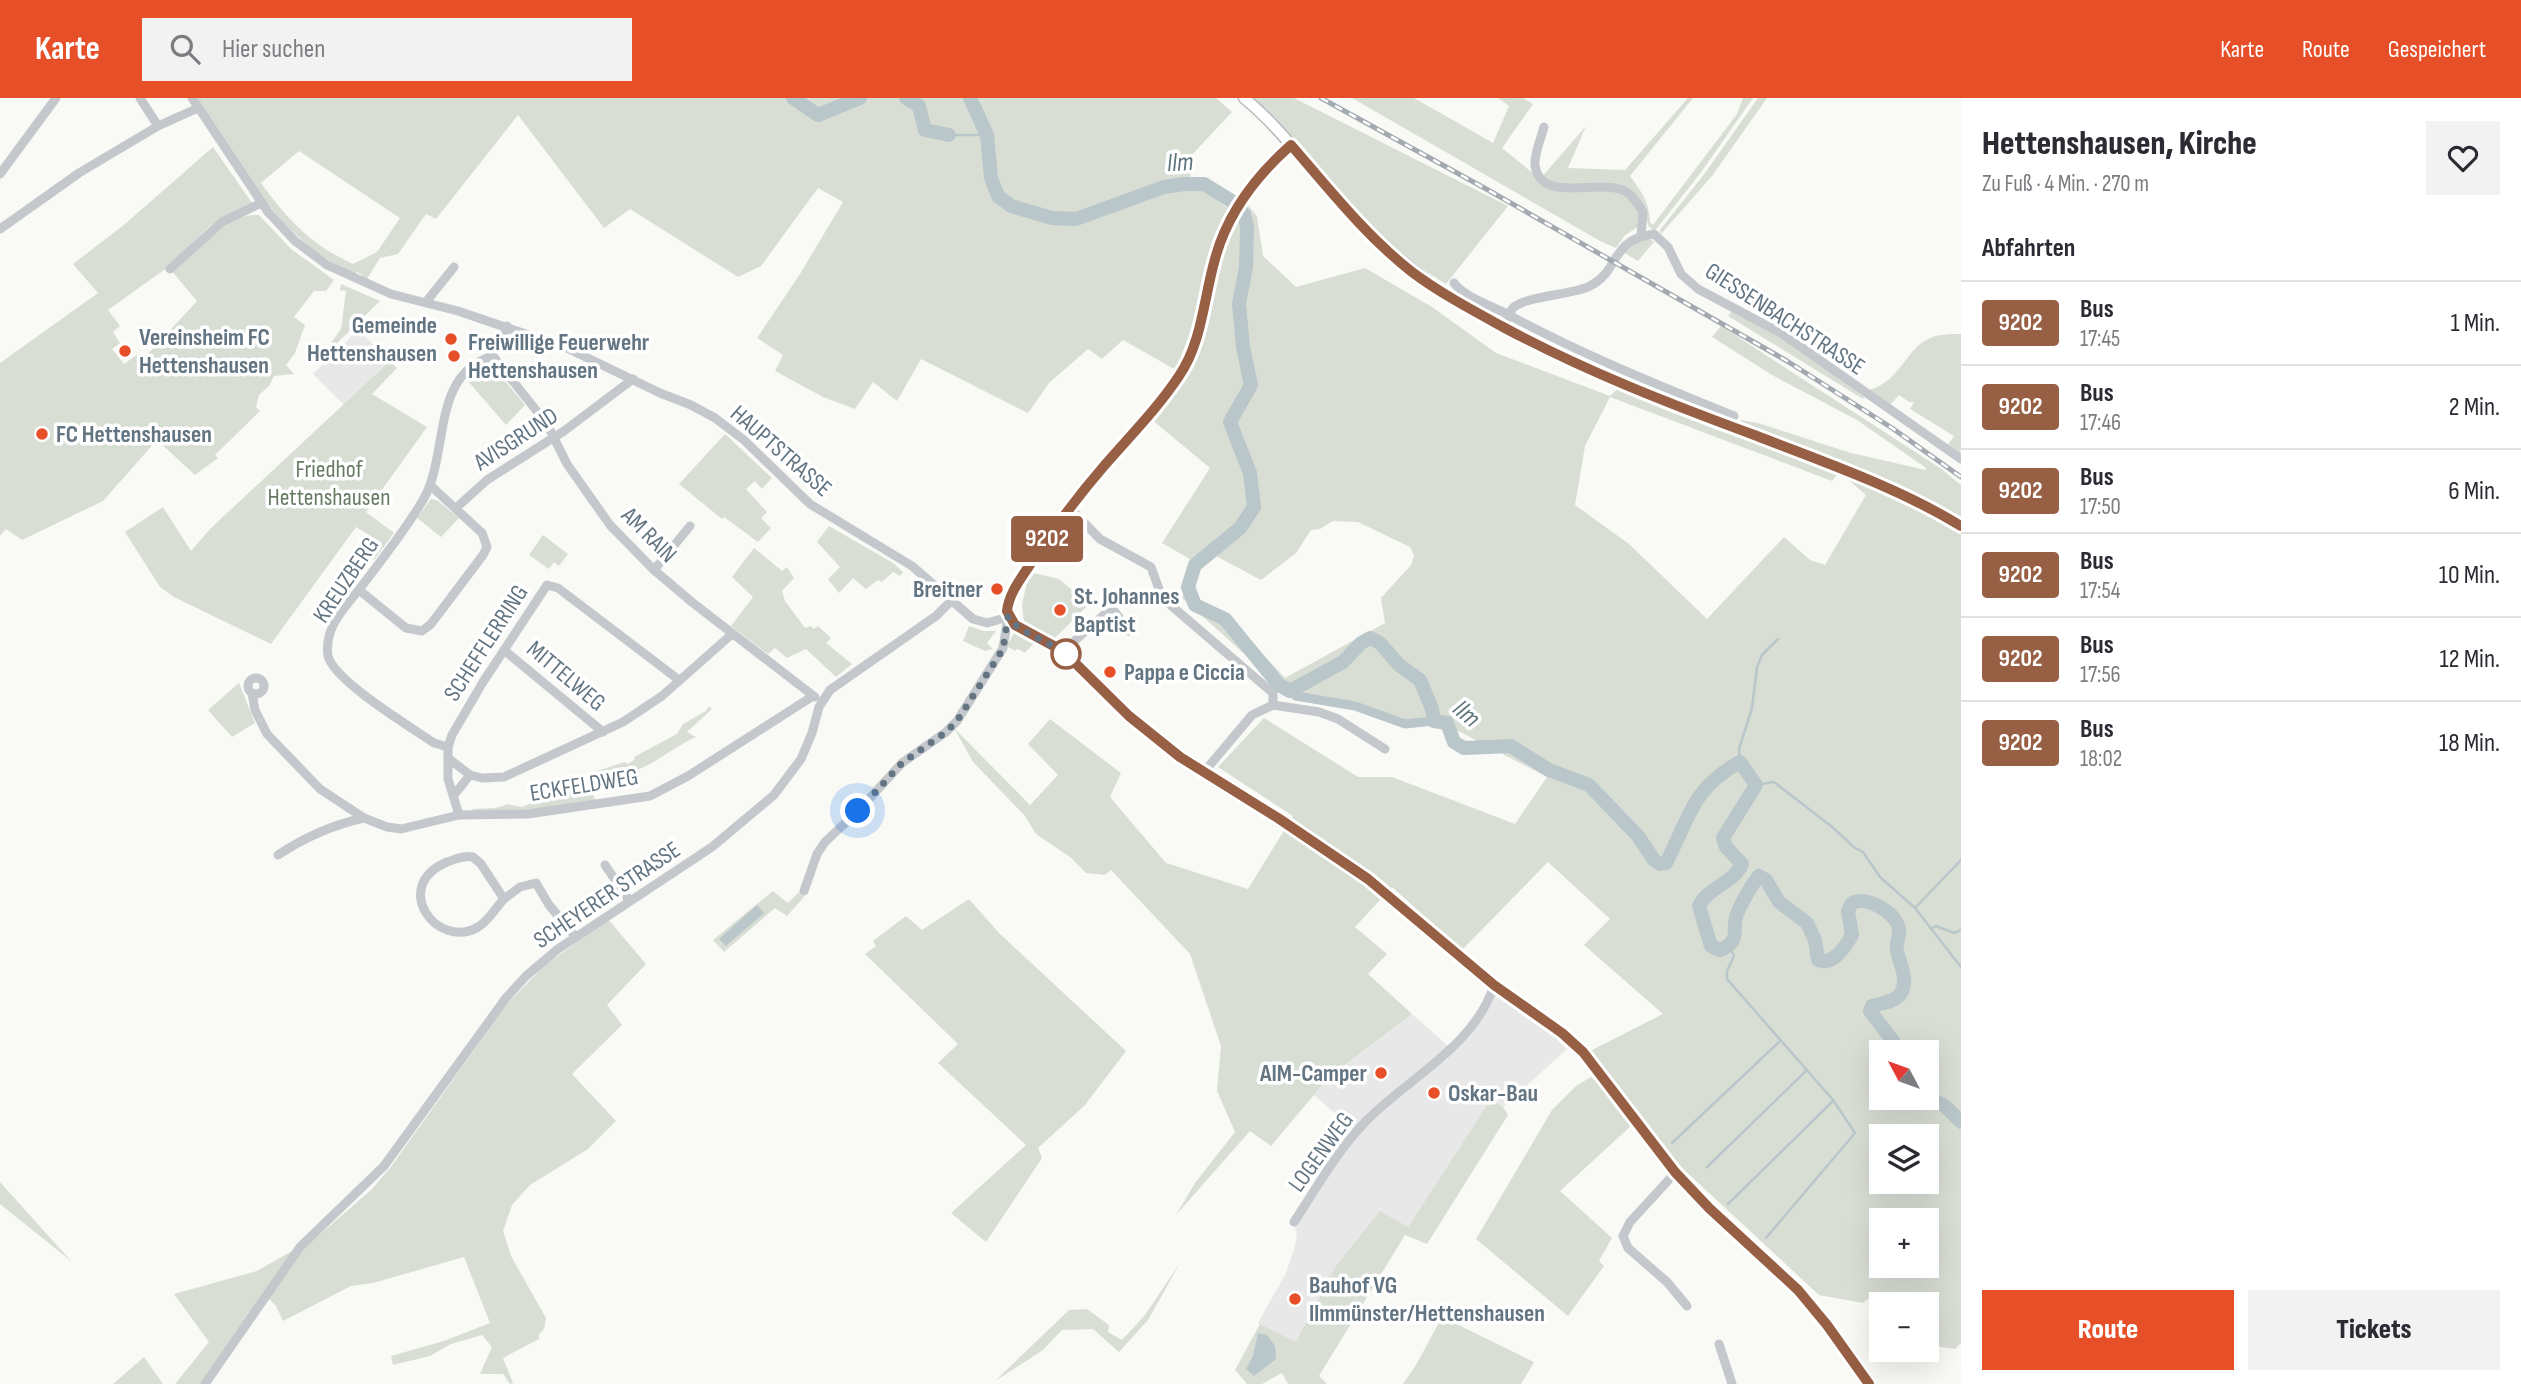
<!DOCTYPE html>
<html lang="de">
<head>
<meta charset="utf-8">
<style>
	:root { --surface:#fff; --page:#f2f2f3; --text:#2b2b33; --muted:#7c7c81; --line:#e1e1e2; --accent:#e74f28 }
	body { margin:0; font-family:"Sofia Sans Condensed",sans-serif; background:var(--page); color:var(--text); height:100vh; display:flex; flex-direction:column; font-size:26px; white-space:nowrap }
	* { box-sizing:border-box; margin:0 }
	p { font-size:23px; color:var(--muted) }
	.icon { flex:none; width:38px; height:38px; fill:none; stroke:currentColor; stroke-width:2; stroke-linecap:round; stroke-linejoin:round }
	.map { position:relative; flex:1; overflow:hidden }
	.sheet { display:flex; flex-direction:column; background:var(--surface); width:560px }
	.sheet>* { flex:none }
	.badge { padding:0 14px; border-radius:5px; font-size:24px; line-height:46px }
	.needle { width:46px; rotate:311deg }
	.controls { position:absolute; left:1869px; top:942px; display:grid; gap:14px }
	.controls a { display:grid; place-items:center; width:70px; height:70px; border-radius:0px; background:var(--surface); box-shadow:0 7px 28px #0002; font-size:35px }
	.you { position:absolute; width:35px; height:35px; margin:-18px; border:5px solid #fff; border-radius:50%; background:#1a73e8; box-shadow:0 0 0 10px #1a73e833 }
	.map>.badge { position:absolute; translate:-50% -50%; box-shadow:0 0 0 4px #fff }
	h2 { padding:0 21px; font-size:26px; line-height:63px }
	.round { display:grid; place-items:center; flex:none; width:74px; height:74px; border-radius:0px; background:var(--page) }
	.head { display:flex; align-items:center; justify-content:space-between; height:119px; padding:0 21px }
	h1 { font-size:33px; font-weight:800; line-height:52px }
	.primary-button { display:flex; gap:14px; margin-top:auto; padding:14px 21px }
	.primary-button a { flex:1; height:80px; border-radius:0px; background:var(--accent); color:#fff; font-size:28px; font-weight:800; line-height:80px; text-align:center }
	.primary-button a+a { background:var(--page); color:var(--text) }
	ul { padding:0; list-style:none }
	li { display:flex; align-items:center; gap:21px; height:84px; padding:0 21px; border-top:2px solid var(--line) }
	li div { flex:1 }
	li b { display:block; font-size:26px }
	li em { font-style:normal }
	li .badge { min-width:77px; font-weight:700; text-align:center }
	header { display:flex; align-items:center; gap:42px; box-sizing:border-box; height:98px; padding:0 35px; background:var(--accent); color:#fff }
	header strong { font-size:33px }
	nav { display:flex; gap:38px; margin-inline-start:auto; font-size:24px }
	.search { width:490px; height:63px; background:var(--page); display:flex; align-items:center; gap:18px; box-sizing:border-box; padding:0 24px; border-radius:0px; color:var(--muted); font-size:26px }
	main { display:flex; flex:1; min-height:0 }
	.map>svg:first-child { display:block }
	.built { fill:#e7e8e7 }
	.green { fill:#d9ded5; fill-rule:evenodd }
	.water { fill:#b9c6ca }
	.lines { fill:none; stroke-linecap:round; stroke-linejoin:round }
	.stream { stroke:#b9c6ca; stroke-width:2.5 }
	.canal { stroke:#b9c6ca; stroke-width:9 }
	.river { stroke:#b9c6ca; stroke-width:14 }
	.major-casing { stroke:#b5babe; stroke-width:13 }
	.minor { stroke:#c4c8cc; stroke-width:9 }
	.major { stroke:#fff; stroke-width:10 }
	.rail-casing { stroke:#a2aab0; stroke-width:5 }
	.rail { stroke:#fff; stroke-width:2.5; stroke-dasharray:8; stroke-linecap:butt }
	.line-casing { stroke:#fff; stroke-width:16 }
	.line { stroke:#975f44; stroke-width:10 }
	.walk { stroke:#637582; stroke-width:7; stroke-dasharray:0 12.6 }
	.poi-dot { fill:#e74f28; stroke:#fff; stroke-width:2.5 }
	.stop-dot { fill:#fff; stroke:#975f44; stroke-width:3.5 }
	.labels { text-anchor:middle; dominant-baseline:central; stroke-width:7; stroke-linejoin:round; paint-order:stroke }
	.street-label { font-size:24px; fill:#637582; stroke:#fff }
	.poi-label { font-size:24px; font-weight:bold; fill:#637582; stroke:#fff; text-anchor:start }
	.park-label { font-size:24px; fill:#677a62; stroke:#fff }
	.water-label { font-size:26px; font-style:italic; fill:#5e757c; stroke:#fff }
</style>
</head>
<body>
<header>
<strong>Karte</strong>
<div class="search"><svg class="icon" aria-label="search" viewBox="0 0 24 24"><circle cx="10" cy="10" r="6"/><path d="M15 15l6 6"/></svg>Hier suchen</div>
<nav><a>Karte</a><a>Route</a><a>Gespeichert</a></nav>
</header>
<main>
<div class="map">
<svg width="1961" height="1286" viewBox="0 0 1961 1286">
	<rect width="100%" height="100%" fill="#f9f9f6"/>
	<g class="built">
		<path d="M358 232 390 263 344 307 313 276Z"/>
		<path d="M1494 887 1524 907 1528 904 1576 943 1503 1009 1491 1001 1408 1129 1380 1114 1335 1169 1296 1244 1258 1225 1285 1177 1294 1152 1297 1138 1294 1124 1356 1034 1314 997 1330 978 1412 916 1450 950 1462 939Z"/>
	</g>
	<g class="green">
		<path d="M196 0H1216L1232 14 1189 60 1191 81 1230 112 1204 176 1192 229 1176 272 1123 242 1102 261 1088 251 1049 285 1028 315 921 261 897 303 873 284 855 311 823 299 775 273 783 257 757 240 800 176 843 104 818 90 761 168 738 179 630 111 604 130 518 17 436 121 426 116 398 156 380 160 367 181 357 174 354 176C279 143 239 65 196 0ZM299 53 400 120 377 154 353 166C310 146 288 122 261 85Z"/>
		<path d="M1251 0H1294L1508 108 1446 186 1403 159 1359 117 1311 62Z"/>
		<path d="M1352 0H1414L1493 45 1509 8 1498 0H1523L1533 6 1502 50 1540 81 1586 28 1568 70 1625 72 1688 0H1693L1630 78C1642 94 1649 104 1650 124L1653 127 1737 16 1743 0H1753L1702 73 1654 134 1648 127 1645 113 1626 96 1641 114 1638 129 1625 137 1616 150 1600 143Z"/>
		<path d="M1758 0H1767L1712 78 1661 136 1660 132 1705 75Z"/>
		<path d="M213 49 252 105 210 128 168 169 108 212 120 228 113 234 120 245 112 251 124 266 138 256 143 261 197 203 170 171C194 151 224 115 259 117L291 151 334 182 326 193H314L294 219 305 227 295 255 286 267 294 276 274 278 269 288 259 297 256 309 260 313 218 354 215 357 218 360 195 377 157 342 103 403 22 442 6 431 0 438V265L98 195 73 166 125 126Z"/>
		<path d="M1246 105 1257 118 1263 158 1296 189 1365 170 1432 209 1496 255 1610 298 1629 281 1739 325 1741 322 1758 325 1851 355 1926 372V370L1857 322 1772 277 1712 239 1721 228 1940 370 1961 387V1245L1955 1251 1927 1247V1206H1885L1876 1195 1863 1205 1819 1197 1681 1069 1588 954 1663 916 1584 847 1610 821 1548 764 1462 852 1392 789 1355 829 1387 856 1368 876 1412 916 1330 978 1271 1048 1250 1033 1176 1117 1195 1085 1235 1034 1217 993 1221 948 1190 856 1111 772 1105 777 1086 775 1070 759 1036 736 1025 718 973 664 954 630 1030 707 1058 677 1028 646 1050 621 1121 675 1110 699 1166 765 1248 791 1293 718 1218 669 1264 620 1358 679H1392L1515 726 1547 679 1439 623 1414 625 1360 606 1289 596 1182 500 1190 461 1162 445 1210 370 1151 321 1190 269 1224 153ZM1610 299 1832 383 1839 374 1866 397 1825 467 1810 462 1784 439 1707 521 1629 446 1575 407 1585 348ZM1333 423 1358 424 1410 449 1414 458 1411 467 1381 500 1385 525 1285 580 1225 515 1198 504 1193 492 1201 466 1214 457 1261 482 1296 455 1311 432 1320 431ZM1881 954H1927V999H1881ZM1881 1038H1927V1083H1881ZM1881 1122H1927V1167H1881Z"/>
		<path d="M1649 141 1654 144 1638 163 1623 154 1636 144Z"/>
		<path d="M341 186 380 203 323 259 317 253V249L325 253 341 231 346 193 340 192Z"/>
		<path d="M1733 212 1783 240 1864 299 1863 301 1728 218Z"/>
		<path d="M1961 236V353L1959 356 1947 348 1954 338 1910 311 1914 304H1909L1899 297 1889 308 1866 293C1901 284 1905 252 1928 241 1938 236 1950 236 1961 236Z"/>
		<path d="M390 263 397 270 372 296 427 329 366 414 394 435 374 462 371 459 367 462 355 453 369 437 356 429 271 546 174 499 160 489 125 434 163 409 191 453 211 430Z"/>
		<path d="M487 267 495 271 525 307 506 327 467 282 481 269Z"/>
		<path d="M725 336 772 380 762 391 755 383 746 391 767 414 761 420 771 430 758 444 724 419 722 421 679 386Z"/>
		<path d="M431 401 438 403 459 420 441 439 417 420Z"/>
		<path d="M829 428 893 465 903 474 900 478 893 474 882 484 878 482 866 491 853 480 839 495 828 481 840 469 817 444Z"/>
		<path d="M543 437 568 456 559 468 554 464 549 471 529 457Z"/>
		<path d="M754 450 782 473 787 469 794 480 782 493 785 503 805 530 811 528 814 531 818 528 831 540 826 545 852 566 836 579 806 551 787 560 775 550 768 556 731 528 753 499 732 479Z"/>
		<path d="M1029 474 1059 481 1089 506 1054 541 1024 524 1022 507Z"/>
		<path d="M969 528 984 533H996L987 545 993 551 985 553 963 543Z"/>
		<path d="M1014 535 1035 544 1025 555 1018 551 1015 553 1007 548Z"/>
		<path d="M239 585 255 625 232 639 208 612Z"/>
		<path d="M709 608 712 611 687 634 696 639C675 648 658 664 637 672 617 679 610 677 590 690L596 703C570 707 492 724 471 711L496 710 508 706 522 709 596 679 597 673 625 664 628 666 635 661 634 659 677 636 683 626 706 613Z"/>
		<path d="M773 793 788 805 799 794 804 799 787 818 775 810 724 854 713 842Z"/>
		<path d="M969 801 999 835 1126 953 1085 1007 1038 1050 1042 1060 986 1144 951 1115 1026 1047 938 965 958 946 865 856 876 848 873 843 906 818 922 832Z"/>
		<path d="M608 821 646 866 607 907 622 927 572 976 616 1023 588 1051 530 1087 512 1107 503 1133 511 1158 546 1220 544 1231 539 1236V1241L503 1260 513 1285 510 1286 503 1276H480L492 1249 482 1237 451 1246 430 1258 393 1267 391 1258 444 1243 490 1225 464 1159 373 1185 351 1188 283 1223 276 1208 268 1200 303 1151 371 1092 390 1070 507 906 543 869Z"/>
		<path d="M1591 979 1602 988 1632 1027 1560 1093 1612 1140 1599 1163 1604 1168 1568 1218 1476 1141 1552 1012 1576 988Z"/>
		<path d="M1491 1001 1503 1009 1508 1017 1427 1146 1405 1137 1319 1278 1327 1286H1288L1282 1275 1262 1286H1247L1235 1272 1260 1226 1296 1244 1335 1169 1380 1113 1408 1129Z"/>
		<path d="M0 1084 71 1163 0 1106Z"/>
		<path d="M292 1153 201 1286H175L209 1244 174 1196 257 1173Z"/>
		<path d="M1180 1165 1148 1222 1119 1254 1093 1231 1062 1232 1043 1252 995 1283 1069 1212 1087 1211 1109 1227 1108 1234 1122 1242 1145 1217Z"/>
		<path d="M1442 1219 1534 1264 1521 1286H1403L1416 1267Z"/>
		<path d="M144 1259 163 1286H113Z"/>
	</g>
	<g class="water">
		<path d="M757 807 764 815 726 848 719 841Z"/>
		<path d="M1258 1235 1267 1237 1275 1248 1276 1261 1254 1278 1246 1271 1253 1258Z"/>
	</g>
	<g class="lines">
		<g class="stream">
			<path d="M949 37H987"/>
			<path d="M1740 664 1739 651 1752 610 1757 569 1762 557 1778 541"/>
			<path d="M1756 687 1774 684 1831 728 1855 750 1863 754 1880 779 1915 810 1961 869"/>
			<path d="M1915 810 1961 762"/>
			<path d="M1932 830 1936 828 1954 835 1961 832"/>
			<path d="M1729 848 1734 858 1727 873V881L1833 1002 1855 1035 1766 1140"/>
			<path d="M1672 1045 1779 944"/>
			<path d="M1707 1069 1807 972"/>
			<path d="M1728 1106 1833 1003"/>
		</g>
		<path class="canal" d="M1290 593 1296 598 1355 608 1405 626 1434 623"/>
		<g class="river">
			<path d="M793 0 818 17 860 0"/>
			<path d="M906 0 919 8 925 32 949 37"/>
			<path d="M970 0 987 37 991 80 998 98 1011 108 1052 120 1076 121 1164 89 1184 86H1204L1230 102 1244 116 1247 129 1246 169 1239 206 1243 249 1251 287 1230 324 1250 375 1254 409 1240 430 1195 467 1188 489 1195 507 1225 521 1279 587 1290 593 1343 564 1361 545 1370 540 1380 545 1399 567 1420 582 1432 611 1434 623 1447 625 1454 644 1464 650 1511 648 1549 672 1589 687 1638 738 1654 762 1660 766 1666 765C1690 719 1692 690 1740 664L1756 687 1723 740 1726 749 1742 766C1734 785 1708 789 1699 808L1711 848 1720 852C1741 843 1732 835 1736 819 1738 811 1753 784 1759 778L1766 782 1779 804 1807 825 1815 842 1818 862C1833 868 1846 848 1852 837L1848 813 1852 805C1866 797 1898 815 1899 832 1900 839 1895 846 1897 853 1900 867 1909 881 1901 895 1896 904 1881 905 1872 908L1870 913 1893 943 1897 954"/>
			<path d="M1927 998 1945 1008 1961 1024"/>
		</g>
		<g class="major-casing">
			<path id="major" d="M1244 0C1274 24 1298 56 1323 85 1366 134 1410 176 1467 209 1559 263 1658 301 1757 339 1826 365 1897 389 1961 428"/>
		</g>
		<g class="minor">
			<path d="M140 0 158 28"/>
			<path d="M192 0 268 114 295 143 327 167 391 196 458 213 567 250 660 295 691 307 715 320 744 342 810 406 912 468 973 521 987 525 1008 519"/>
			<path d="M1544 29C1541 40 1534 56 1535 67 1540 107 1600 80 1625 93 1633 97 1638 107 1643 114L1641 138"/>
			<path d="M0 76 56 0"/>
			<path d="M0 131 79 75 158 28 198 10"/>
			<path d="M170 171 222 124 261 105"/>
			<path d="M1454 185C1466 200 1492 208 1509 217 1581 256 1658 287 1734 318"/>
			<path d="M426 204 454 169"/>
			<path d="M1504 230C1507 223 1508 216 1513 210 1524 198 1573 197 1590 188 1621 172 1609 142 1654 136L1668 149 1681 176 1698 191 1781 235 1961 361"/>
			<path d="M493 258 547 326 567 366 610 427 654 472 693 505 815 599"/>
			<path d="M456 410 487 382 564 333 633 281"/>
			<path d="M1070 410 1100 441 1151 469 1160 494 1167 504 1273 595V607"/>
			<path d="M654 472 690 428"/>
			<path d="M359 492 406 530 422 533 431 526 483 457 487 449 482 435 431 388"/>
			<path d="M1008 519 1015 527 1063 553 1129 618 1180 659 1257 706 1368 781 1494 887 1562 935 1583 954 1675 1075 1709 1110 1798 1192 1827 1227 1869 1286"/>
			<path d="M504 552 603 634"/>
			<path d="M1063 553 1106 515 1115 514 1129 533"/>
			<circle cx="256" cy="588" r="8"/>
			<path d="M252 595 255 612 267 636 320 691 364 720 387 729 401 731 459 717 528 716 650 698 688 678 813 598"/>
			<path d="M448 649 434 645C411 629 334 583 328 558 327 551 328 540 331 532 337 516 351 502 361 489 382 461 405 433 423 402 450 356 430 276 493 258L492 251 504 238 507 228"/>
			<path d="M448 660 470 677 454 697"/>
			<path d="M1204 674 1252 617 1273 607 1319 614 1338 621 1385 651"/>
			<path d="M470 677 482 680 504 679 623 624 662 598 732 536"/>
			<path d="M459 717 448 681V649L452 637 483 584 547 487 558 490 679 582"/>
			<path d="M278 757C305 739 332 727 364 720"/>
			<path d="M605 767 629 802"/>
			<path d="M804 793 817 756 825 744 858 713 902 665 946 634 957 623 1003 550 1008 519 1007 506 1011 497C1036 457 1061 419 1091 384 1121 348 1154 316 1180 277 1202 244 1204 199 1215 161 1227 115 1256 78 1291 47"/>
			<path d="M504 801C495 810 489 823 478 829 437 853 390 788 447 764 456 761 464 757 473 759L481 766 504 801 520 789 536 785 549 807 575 838"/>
			<path d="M1675 1075 1630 1124 1623 1138 1628 1150 1667 1184 1687 1208"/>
			<path d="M1294 1124C1317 1089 1337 1053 1366 1023 1408 980 1475 948 1494 887"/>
			<path d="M1719 1246 1732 1286"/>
			<path d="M205 1286 300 1149 384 1068 506 900 526 878 558 851 712 749 774 697 801 661 812 635 819 609 830 592 936 518 951 503"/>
		</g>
		<use href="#major" class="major"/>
		<g class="rail-casing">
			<path id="rail" d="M1321 0 1488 92 1787 263 1892 330 1961 379"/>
		</g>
		<use href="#rail" class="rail"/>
	</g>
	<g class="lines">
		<g class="line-casing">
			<path id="line" d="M1869 1286 1827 1227 1798 1192 1709 1110 1675 1074 1583 954 1562 935 1494 887 1368 781 1278 720 1180 659 1129 618 1063 553 1015 527 1007 513C1009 494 1023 478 1033 462 1055 429 1078 398 1104 368 1130 338 1157 311 1179 278 1202 245 1204 199 1215 161 1227 116 1256 78 1291 47 1329 91 1366 138 1412 174 1440 195 1472 212 1503 229 1585 273 1670 306 1757 338 1826 365 1897 389 1961 428"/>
		</g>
		<use href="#line" class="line"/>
		<path class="walk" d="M858 713 902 665 946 634 957 623 1003 551 1008 519C1018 534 1050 544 1066 556"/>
	</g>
	<g class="poi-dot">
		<circle cx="451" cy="241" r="7"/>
		<circle cx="125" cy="253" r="7"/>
		<circle cx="454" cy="258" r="7"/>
		<circle cx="42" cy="336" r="7"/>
		<circle cx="997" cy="491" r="7"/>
		<circle cx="1060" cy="512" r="7"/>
		<circle cx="1110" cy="574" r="7"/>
		<circle cx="1381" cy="975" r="7"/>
		<circle cx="1434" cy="995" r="7"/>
		<circle cx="1295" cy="1201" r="7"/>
	</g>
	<circle class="stop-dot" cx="1066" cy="556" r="14"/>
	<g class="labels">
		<g class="street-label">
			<text transform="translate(1785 221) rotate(33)">GIESSENBACHSTRASSE</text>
			<text transform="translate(516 341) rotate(-33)">AVISGRUND</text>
			<text transform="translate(781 353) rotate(41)">HAUPTSTRASSE</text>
			<text transform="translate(649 437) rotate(45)">AM RAIN</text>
			<text transform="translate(346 482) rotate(-56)">KREUZBERG</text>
			<text transform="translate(486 545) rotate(-57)">SCHEFFLERRING</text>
			<text transform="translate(566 578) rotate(40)">MITTELWEG</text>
			<text transform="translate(584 687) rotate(-9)">ECKFELDWEG</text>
			<text transform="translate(607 797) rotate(-34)">SCHEYERER STRASSE</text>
			<text transform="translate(1321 1054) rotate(-54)">LOGENWEG</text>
		</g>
		<g class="poi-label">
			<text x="437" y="227" text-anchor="end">Gemeinde<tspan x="437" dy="28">Hettenshausen</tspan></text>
			<text x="139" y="239">Vereinsheim FC<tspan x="139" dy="28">Hettenshausen</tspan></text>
			<text x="468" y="244">Freiwillige Feuerwehr<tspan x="468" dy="28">Hettenshausen</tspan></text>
			<text x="56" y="336">FC Hettenshausen</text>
			<text x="983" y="491" text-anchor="end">Breitner</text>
			<text x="1074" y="498">St. Johannes<tspan x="1074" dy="28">Baptist</tspan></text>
			<text x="1124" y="574">Pappa e Ciccia</text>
			<text x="1367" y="975" text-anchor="end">AIM-Camper</text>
			<text x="1448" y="995">Oskar-Bau</text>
			<text x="1309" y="1187">Bauhof VG<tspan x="1309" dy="28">Ilmmünster/Hettenshausen</tspan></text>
		</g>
		<g class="park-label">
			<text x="329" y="371">Friedhof<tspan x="329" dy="28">Hettenshausen</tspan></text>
		</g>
		<g class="water-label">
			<text transform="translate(1180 65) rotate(-3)">Ilm</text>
			<text transform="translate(1466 616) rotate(41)">Ilm</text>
		</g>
	</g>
</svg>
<div class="controls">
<a><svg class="needle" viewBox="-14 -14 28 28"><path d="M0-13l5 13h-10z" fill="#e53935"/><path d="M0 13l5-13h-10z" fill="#7c7c81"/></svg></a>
<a><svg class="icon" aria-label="layers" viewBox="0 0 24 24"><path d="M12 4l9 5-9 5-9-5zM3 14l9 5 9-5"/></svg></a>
<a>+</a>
<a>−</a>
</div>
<div class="you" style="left:858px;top:713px"></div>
<b class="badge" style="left:1047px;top:441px;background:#975f44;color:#fff">9202</b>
</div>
<section class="sheet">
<div class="head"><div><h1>Hettenshausen, Kirche</h1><p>Zu Fuß · 4 Min. · 270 m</p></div><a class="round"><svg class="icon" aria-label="heart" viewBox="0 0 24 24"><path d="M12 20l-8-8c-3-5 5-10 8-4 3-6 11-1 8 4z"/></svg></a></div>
<h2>Abfahrten</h2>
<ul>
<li><span class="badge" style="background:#975f44;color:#fff">9202</span><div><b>Bus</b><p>17:45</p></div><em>1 Min.</em></li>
<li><span class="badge" style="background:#975f44;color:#fff">9202</span><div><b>Bus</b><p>17:46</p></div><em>2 Min.</em></li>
<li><span class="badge" style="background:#975f44;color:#fff">9202</span><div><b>Bus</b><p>17:50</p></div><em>6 Min.</em></li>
<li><span class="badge" style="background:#975f44;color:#fff">9202</span><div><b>Bus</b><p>17:54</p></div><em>10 Min.</em></li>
<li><span class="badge" style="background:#975f44;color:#fff">9202</span><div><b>Bus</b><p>17:56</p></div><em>12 Min.</em></li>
<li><span class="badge" style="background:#975f44;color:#fff">9202</span><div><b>Bus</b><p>18:02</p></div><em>18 Min.</em></li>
</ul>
<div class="primary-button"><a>Route</a><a>Tickets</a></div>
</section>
</main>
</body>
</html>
